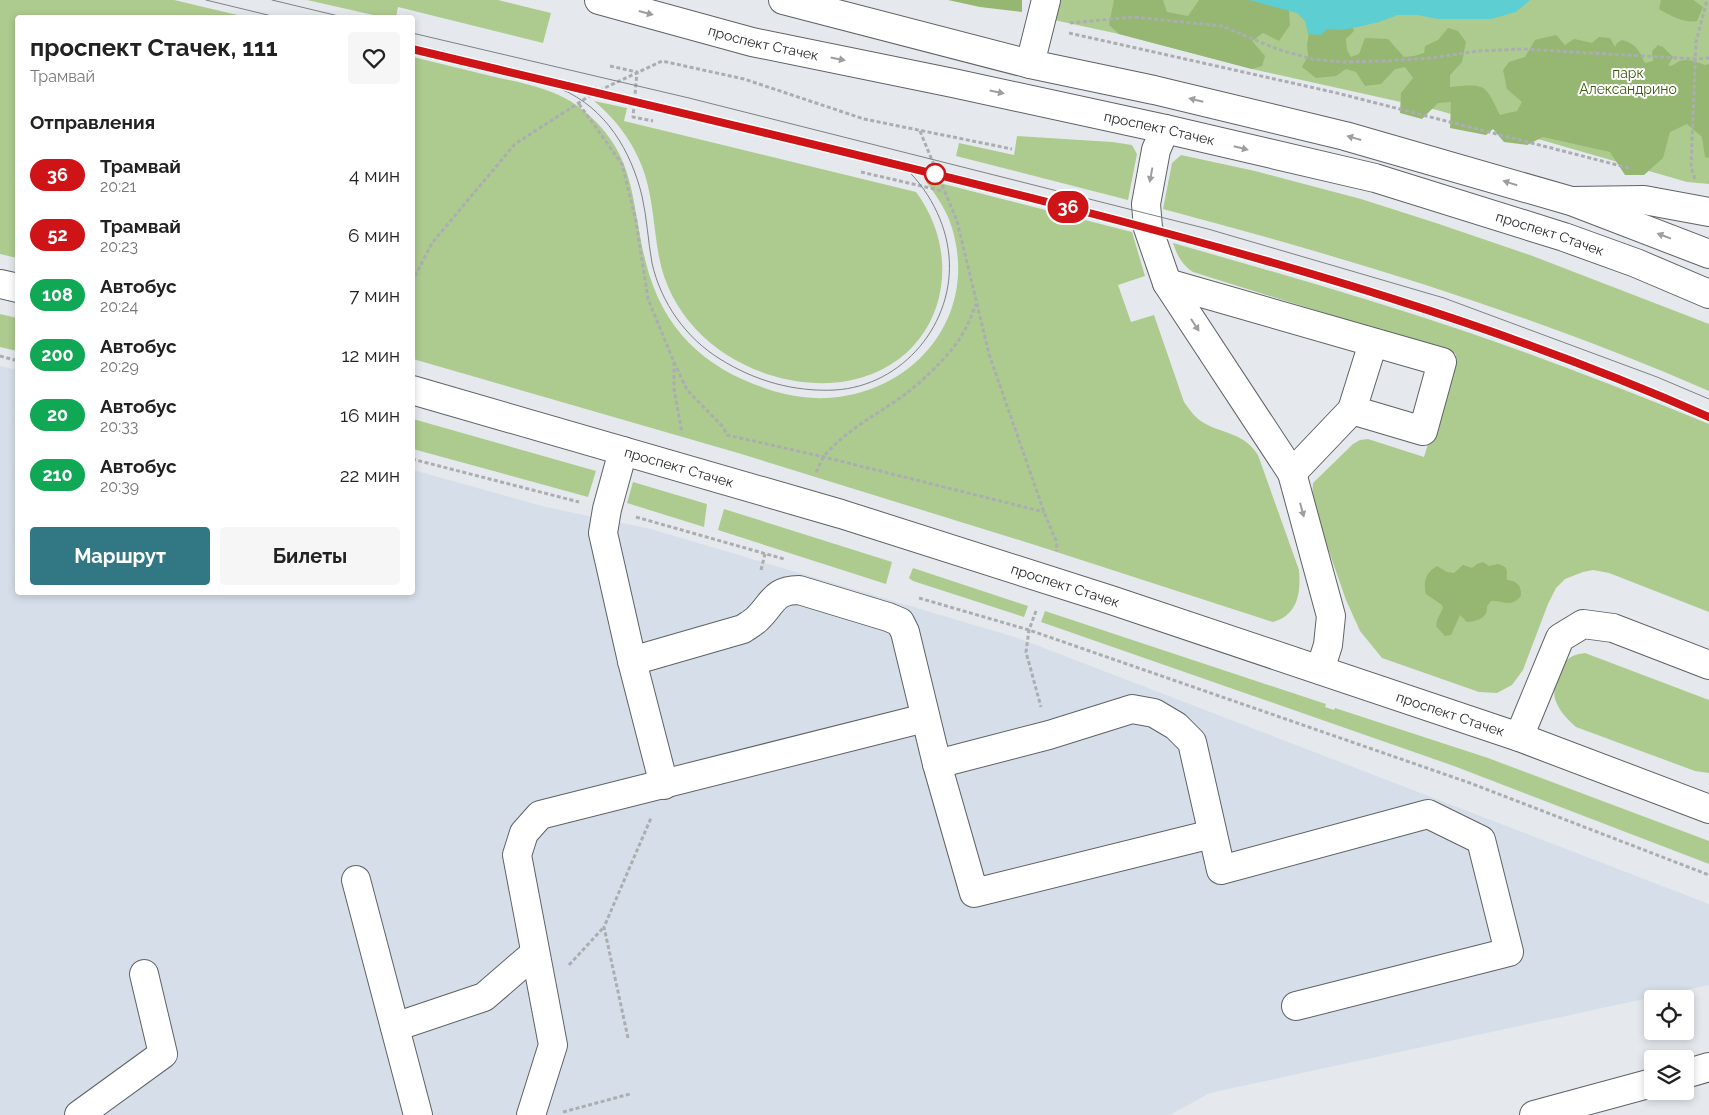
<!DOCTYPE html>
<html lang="ru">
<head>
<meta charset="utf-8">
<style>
	:root { --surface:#fff; --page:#f6f6f6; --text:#222; --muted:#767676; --accent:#317784 }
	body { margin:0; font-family:Raleway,sans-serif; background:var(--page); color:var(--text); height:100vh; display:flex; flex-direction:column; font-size:19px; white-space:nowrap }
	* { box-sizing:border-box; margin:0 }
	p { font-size:16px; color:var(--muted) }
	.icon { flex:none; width:28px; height:28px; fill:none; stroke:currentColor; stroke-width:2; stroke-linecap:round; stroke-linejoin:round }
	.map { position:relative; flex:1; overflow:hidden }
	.sheet { position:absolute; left:15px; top:15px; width:400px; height:580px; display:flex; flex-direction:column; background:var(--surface); border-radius:5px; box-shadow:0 2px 8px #0003 }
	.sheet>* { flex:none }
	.badge { padding:0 10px; border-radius:16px; font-size:18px; line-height:32px }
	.tools { position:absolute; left:1644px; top:990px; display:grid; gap:10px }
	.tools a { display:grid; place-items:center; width:50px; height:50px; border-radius:5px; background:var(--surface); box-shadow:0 2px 8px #0003; font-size:25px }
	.map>.badge { position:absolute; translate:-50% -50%; box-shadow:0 0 0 2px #fff }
	h2 { padding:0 15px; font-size:19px; line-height:45px }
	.round { display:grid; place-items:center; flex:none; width:52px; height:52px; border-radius:5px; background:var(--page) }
	.head { display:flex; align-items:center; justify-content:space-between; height:85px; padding:0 15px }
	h1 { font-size:24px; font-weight:700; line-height:38px }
	.button { display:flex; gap:10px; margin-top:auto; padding:10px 15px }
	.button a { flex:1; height:58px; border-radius:5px; background:var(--accent); color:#fff; font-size:20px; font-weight:700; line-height:58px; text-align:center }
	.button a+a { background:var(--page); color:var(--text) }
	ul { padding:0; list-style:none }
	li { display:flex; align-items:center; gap:15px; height:60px; padding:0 15px }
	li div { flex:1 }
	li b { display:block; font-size:19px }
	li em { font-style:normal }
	li .badge { min-width:55px; font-weight:700; text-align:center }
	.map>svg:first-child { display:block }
	.built { fill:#d6dfe9 }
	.green { fill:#adcb8e }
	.forest { fill:#95b771 }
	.water { fill:#5dced2 }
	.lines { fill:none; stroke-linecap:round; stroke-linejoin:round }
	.minor-casing { stroke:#5e6265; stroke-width:30 }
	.major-casing { stroke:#5e6265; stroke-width:30 }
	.path { stroke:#abaeb1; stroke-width:3; stroke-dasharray:4 2.5; stroke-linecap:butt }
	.minor { stroke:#fff; stroke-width:28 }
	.major { stroke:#fff; stroke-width:28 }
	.tram { stroke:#7e8184; stroke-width:1 }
	.oneway { fill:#9d9e9f }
	.line-casing { stroke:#fff; stroke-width:11 }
	.line { stroke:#ce1417; stroke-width:8 }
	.stop-dot { fill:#fff; stroke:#ce1417; stroke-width:2.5 }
	.labels { text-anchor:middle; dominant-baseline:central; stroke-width:4; stroke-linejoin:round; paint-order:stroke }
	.street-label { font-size:14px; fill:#262829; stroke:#fff }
	.park-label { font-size:14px; fill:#3c5a0e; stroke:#fff }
</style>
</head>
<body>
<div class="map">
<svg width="1709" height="1115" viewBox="0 0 1709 1115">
	<rect width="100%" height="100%" fill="#e5e9ed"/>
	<path class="built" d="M0 366 17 370 18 592H412L413 470 546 507 651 529 1018 638 1709 904V985L1210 1093 1170 1115H0Z"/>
	<g class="green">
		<path d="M0 0H174L246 17 18 18 17 258 0 254Z"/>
		<path d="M307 0H498L551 13 543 43 398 7 396 17H382Z"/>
		<path d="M1057 0H1709V184L1687 182 1437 110 1252 69 1119 34 1054 20Z"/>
		<path d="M413 57C439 63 465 70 491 76 521 83 554 88 579 107 638 152 630 200 646 263 664 336 714 376 785 394 886 418 984 334 952 228 947 211 937 196 926 182L928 180 1132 232 1145 276 1118 285 1131 322 1154 315 1184 402C1190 410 1195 418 1204 423 1225 435 1243 432 1258 455L1299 570C1301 592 1298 615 1273 622L1035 545 738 453 413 359Z"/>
		<path d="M594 101 627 108 624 121 916 192C968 262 941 361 852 380 825 386 795 383 770 375 714 357 670 315 659 257 654 230 653 201 645 175 636 146 617 120 594 101Z"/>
		<path d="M1017 136 1112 142 1132 145 1137 154 1128 200 956 156 959 143 1014 155Z"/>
		<path d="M1181 155 1255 171 1361 199 1436 223 1530 255 1709 324V391C1533 314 1348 258 1163 209L1172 163Z"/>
		<path d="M1173 243C1271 271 1370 299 1467 332 1549 360 1629 391 1709 424V612L1609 573 1593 570 1583 572 1565 579 1556 588 1548 604 1523 670 1512 685 1497 693 1479 692 1382 658 1360 631 1346 600 1315 511 1312 497 1313 483 1353 444 1360 440 1368 439 1424 457 1456 354 1193 272C1182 265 1177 255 1173 243Z"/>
		<path d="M0 314 17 318V351L0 347Z"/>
		<path d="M413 419 596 471 588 497 413 449Z"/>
		<path d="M633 482 707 504 704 527 627 503Z"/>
		<path d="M724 509 892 562 886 584 718 530Z"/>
		<path d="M913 568 1028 606 1024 617 913 581 909 578Z"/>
		<path d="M1045 611 1326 704 1325 707 1334 710 1335 708 1488 758 1709 841V864L1454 766 1041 622Z"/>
		<path d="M1585 653 1709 700V773L1695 771 1576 727C1567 719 1559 711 1555 699 1552 688 1558 667 1567 660 1572 655 1579 654 1585 653Z"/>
	</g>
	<g class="forest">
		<path d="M948 0H1022V12L980 7Z"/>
		<path d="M1114 0H1163L1167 12 1188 16 1199 0H1279L1289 11 1290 25 1279 41 1263 33 1252 41 1265 56 1262 66 1252 69 1119 34 1109 25Z"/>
		<path d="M1661 0H1693L1703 7 1697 21C1685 24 1669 15 1659 9Z"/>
		<path d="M1311 20 1353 28 1354 31 1346 39 1347 50 1351 57 1359 54 1365 38 1388 39 1404 57 1414 56 1424 53 1425 46 1438 40 1448 28 1458 31 1466 42 1462 62 1450 75V87C1486 84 1484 83 1500 115L1517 111 1522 102 1507 89 1503 70 1509 62 1525 57 1535 40 1556 35 1565 45 1574 39 1592 43 1599 37 1610 38 1615 47 1617 43 1622 40C1636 44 1639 50 1645 63L1653 61 1652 51 1658 45 1663 47 1673 57 1668 66C1674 66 1675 63 1680 61 1688 58 1697 62 1705 65L1709 64V158L1705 157 1702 137 1687 124 1670 132 1663 158 1644 175H1625L1610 152 1543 137 1527 145 1504 142 1493 129 1486 135 1450 128 1451 102 1438 103 1422 119 1400 113 1401 93 1413 78 1405 67 1395 69 1381 84 1365 86 1356 72 1346 69 1336 76 1316 78 1302 67 1308 56 1307 45Z"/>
		<path d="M1483 562 1489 566 1498 564C1510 568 1506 570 1507 580 1517 581 1522 586 1521 596 1509 609 1504 600 1491 601L1487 606C1488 618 1478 621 1467 622L1460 615 1451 635 1445 636 1436 626 1437 620 1443 608 1442 605 1426 594C1423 582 1425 573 1437 566L1447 572 1454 573 1463 565 1472 568 1477 564Z"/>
	</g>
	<path class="water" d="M1249 0H1530L1516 12 1491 19H1438L1417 15H1398L1379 22 1353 28 1340 30 1328 29 1320 35 1308 34 1305 21 1297 13Z"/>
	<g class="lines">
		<g class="minor-casing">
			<g id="minor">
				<path d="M1030 64 1046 0"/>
				<path d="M1165 129 1156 150 1146 204 1148 228 1167 283 1292 473 1331 616 1328 645 1320 670"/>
				<path d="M1572 201 1644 200 1709 212"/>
				<path d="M1167 283 1442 362 1423 431 1352 410 1292 473"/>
				<path d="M0 284 18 288"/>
				<path id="s1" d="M412 390 841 514 1111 600 1519 737 1709 809"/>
				<path d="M1352 410 1373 343"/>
				<path d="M623 451 607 509 603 533 632 661 664 785"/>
				<path d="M632 661 743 629C747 626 753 623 757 619 773 604 773 590 799 590L888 617 900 622 905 632 937 764 1049 735 1132 709 1154 713 1176 726 1192 742 1221 870 1428 814 1481 840 1509 952 1296 1006"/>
				<path d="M1519 737 1560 638 1583 624 1613 628 1709 665"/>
				<path d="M937 764 974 893 1212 834"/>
				<path d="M356 880 418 1115"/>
				<path d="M395 1027 484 997 535 953"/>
				<path d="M1685 1074 1709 1067"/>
				<path d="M79 1115 163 1054 144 974"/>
				<path d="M531 1115 553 1045 517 855 524 833 540 815 925 718"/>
				<path d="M1534 1115 1652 1083"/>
			</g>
		</g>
		<g class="major-casing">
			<g id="major">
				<path id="s2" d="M599 0 752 42 953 83 1165 129 1375 178 1564 237 1636 263 1709 294"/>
				<path d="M783 0 1030 64 1154 90 1345 136 1571 201 1709 254"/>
			</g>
		</g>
		<g class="path">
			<path d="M1070 23 1134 17 1222 26 1277 49 1312 59 1342 62 1384 61 1432 58 1478 51 1523 49 1695 59 1709 58"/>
			<path d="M1069 33 1337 93 1629 168"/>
			<path d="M610 66 637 72 633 117 653 121"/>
			<path d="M579 104 622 164 636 221 648 299 674 362V389L682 433"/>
			<path d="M920 131 957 221 989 354 1044 512 1057 543 1056 551"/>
			<path d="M861 172 943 191"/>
			<path d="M1695 179 1691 167 1696 42 1707 0"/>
			<path d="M412 282 432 243 515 144 594 93 662 61 744 79 864 119 1012 149"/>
			<path d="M0 356 18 361"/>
			<path d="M674 362 687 390 723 427 727 435 824 457 1044 512"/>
			<path d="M412 459 579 502"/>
			<path d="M816 472C819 467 821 460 825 455 847 429 880 413 907 393 923 380 946 359 958 341 966 330 971 317 976 304"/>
			<path d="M636 517 784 559"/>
			<path d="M761 570 765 554"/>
			<path d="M919 598 1029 630 1470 783 1709 875"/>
			<path d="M1036 611 1029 630 1026 652 1041 707"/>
			<path d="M569 965 604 927"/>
			<path d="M628 1038 604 927 651 818"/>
			<path d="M563 1112 630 1094"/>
		</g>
		<use href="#minor" class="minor"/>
		<use href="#major" class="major"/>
		<g class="tram">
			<path d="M206 0 280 18"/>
			<path d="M272 0 347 18"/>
			<path d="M412 33 689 98 1208 229 1444 298 1657 377 1709 399"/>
			<path d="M412 49 936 174 1203 243 1322 277 1439 313 1652 391 1709 417"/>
			<path d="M561 89C606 108 631 151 642 196 647 218 648 241 652 263 661 303 686 338 720 359 755 381 794 392 835 390 903 386 955 323 949 256 946 222 928 188 902 165"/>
		</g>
	</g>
	<defs><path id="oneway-solid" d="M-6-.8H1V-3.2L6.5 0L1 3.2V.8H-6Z" transform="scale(1.25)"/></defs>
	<g class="oneway">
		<use href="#oneway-solid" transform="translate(646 13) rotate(15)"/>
		<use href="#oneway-solid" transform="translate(838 59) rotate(11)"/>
		<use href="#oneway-solid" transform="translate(997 92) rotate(12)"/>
		<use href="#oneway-solid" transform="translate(1196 100) rotate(-166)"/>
		<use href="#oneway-solid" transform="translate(1354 138) rotate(-164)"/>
		<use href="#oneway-solid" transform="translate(1241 148) rotate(14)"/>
		<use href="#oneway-solid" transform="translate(1151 175) rotate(101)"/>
		<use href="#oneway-solid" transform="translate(1510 183) rotate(-163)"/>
		<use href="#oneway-solid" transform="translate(1664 236) rotate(-159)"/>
		<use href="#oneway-solid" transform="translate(1195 325) rotate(57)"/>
		<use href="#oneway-solid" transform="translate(1302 510) rotate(75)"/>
	</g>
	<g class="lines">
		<g class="line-casing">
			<path id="line" d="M412 49C634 102 857 153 1078 210 1292 265 1506 327 1709 417"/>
		</g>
		<use href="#line" class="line"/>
	</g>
	<circle class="stop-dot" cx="935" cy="174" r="10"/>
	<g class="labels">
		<g class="street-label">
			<text stroke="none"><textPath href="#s2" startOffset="170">проспект Стачек</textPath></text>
			<text stroke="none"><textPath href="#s2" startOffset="575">проспект Стачек</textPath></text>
			<text stroke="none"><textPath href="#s2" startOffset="980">проспект Стачек</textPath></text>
			<text stroke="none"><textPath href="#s1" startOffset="278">проспект Стачек</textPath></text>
			<text stroke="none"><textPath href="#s1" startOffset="682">проспект Стачек</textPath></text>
			<text stroke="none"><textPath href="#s1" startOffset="1088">проспект Стачек</textPath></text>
		</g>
		<g class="park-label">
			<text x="1628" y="73">парк<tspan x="1628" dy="16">Александрино</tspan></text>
		</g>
	</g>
</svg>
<div class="tools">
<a><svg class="icon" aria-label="locate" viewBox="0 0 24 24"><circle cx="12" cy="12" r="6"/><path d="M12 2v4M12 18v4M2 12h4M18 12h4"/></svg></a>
<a><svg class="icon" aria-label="layers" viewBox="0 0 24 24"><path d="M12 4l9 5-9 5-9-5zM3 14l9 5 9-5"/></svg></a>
</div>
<b class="badge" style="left:1068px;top:207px;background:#ce1417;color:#fff">36</b>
<section class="sheet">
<div class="head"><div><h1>проспект Стачек, 111</h1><p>Трамвай</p></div><a class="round"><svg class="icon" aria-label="heart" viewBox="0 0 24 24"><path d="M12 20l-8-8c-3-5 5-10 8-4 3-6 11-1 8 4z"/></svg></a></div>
<h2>Отправления</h2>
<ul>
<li><span class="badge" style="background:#ce1417;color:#fff">36</span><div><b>Трамвай</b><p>20:21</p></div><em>4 мин</em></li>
<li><span class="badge" style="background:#ce1417;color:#fff">52</span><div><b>Трамвай</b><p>20:23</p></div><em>6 мин</em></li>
<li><span class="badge" style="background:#10a855;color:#fff">108</span><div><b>Автобус</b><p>20:24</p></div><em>7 мин</em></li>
<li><span class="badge" style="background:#10a855;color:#fff">200</span><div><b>Автобус</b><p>20:29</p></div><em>12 мин</em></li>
<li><span class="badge" style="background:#10a855;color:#fff">20</span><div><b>Автобус</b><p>20:33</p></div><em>16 мин</em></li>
<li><span class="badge" style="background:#10a855;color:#fff">210</span><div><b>Автобус</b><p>20:39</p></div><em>22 мин</em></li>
</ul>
<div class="button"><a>Маршрут</a><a>Билеты</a></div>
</section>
</div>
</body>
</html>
